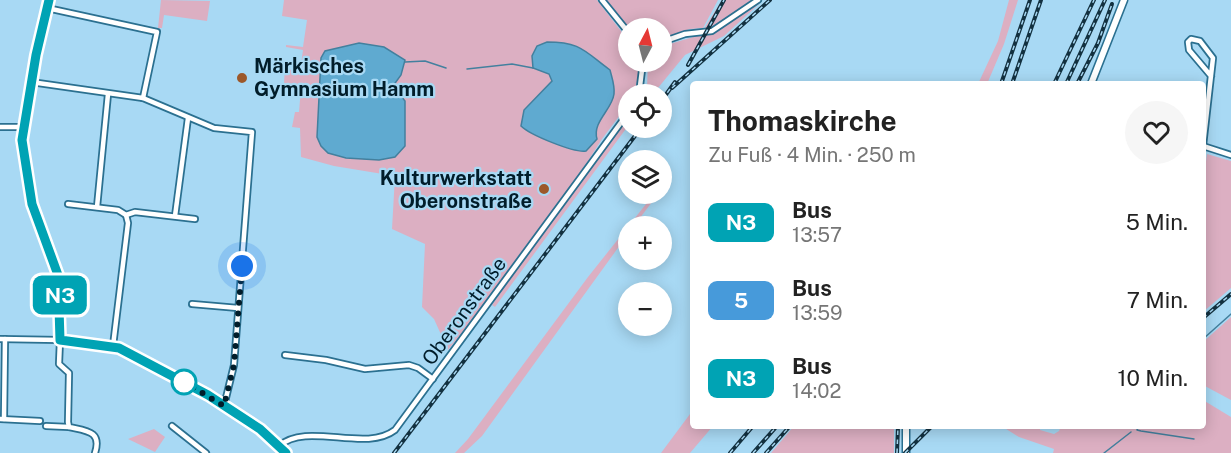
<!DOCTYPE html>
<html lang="de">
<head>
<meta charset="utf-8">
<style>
	:root { --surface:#fff; --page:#f6f6f6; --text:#222; --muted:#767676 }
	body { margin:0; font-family:"Public Sans",sans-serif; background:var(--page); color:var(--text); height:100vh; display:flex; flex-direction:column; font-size:22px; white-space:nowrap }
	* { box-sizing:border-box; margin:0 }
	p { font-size:20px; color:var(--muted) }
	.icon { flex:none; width:33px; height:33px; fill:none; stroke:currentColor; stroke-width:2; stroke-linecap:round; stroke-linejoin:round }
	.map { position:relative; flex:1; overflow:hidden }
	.sheet { position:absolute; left:690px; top:81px; width:516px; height:348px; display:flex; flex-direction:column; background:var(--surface); border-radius:6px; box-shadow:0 3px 15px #0003 }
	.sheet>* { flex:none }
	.badge { padding:0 12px; border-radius:9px; font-size:21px; line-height:39px }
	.needle { width:39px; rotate:7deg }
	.controls { position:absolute; left:618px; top:18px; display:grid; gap:12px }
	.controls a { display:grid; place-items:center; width:54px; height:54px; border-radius:50%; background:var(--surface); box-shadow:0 3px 15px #0003; font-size:30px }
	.you { position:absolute; width:30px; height:30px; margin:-15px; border:4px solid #fff; border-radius:50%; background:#1a73e8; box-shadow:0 0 0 9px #1a73e833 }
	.map>.badge { position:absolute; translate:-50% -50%; box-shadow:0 0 0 3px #fff }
	.round { display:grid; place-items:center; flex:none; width:63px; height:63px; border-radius:32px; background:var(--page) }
	.summary { display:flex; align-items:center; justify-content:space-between; height:102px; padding:0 18px }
	h1 { font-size:28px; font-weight:700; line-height:45px }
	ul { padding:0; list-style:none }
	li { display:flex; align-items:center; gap:18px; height:78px; padding:0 18px }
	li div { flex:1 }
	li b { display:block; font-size:22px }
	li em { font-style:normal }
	li .badge { min-width:66px; font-weight:700; text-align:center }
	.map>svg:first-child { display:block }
	.green { fill:#dcafc2 }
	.water { fill:#5faad0; stroke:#43809e; stroke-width:1.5 }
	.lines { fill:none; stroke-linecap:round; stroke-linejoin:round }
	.stream { stroke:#43809e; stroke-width:1.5 }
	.street-casing { stroke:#2b7090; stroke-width:8 }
	.secondary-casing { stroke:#2b7090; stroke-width:9 }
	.street { stroke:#fff; stroke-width:4.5 }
	.secondary { stroke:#fff; stroke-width:6 }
	.rail-casing { stroke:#133140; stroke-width:4 }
	.rail { stroke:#a8d9f4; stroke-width:1.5; stroke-dasharray:4.5; stroke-linecap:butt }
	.line-casing { stroke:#fff; stroke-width:14 }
	.line { stroke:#00a3b4; stroke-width:9 }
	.walk { stroke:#011d2a; stroke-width:6; stroke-dasharray:0 10.8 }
	.poi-dot { fill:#9c582a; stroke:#a8d9f4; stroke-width:2 }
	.stop-dot { fill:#fff; stroke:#00a3b4; stroke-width:3 }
	.labels { text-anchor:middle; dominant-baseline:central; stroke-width:4.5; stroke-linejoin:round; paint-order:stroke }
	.poi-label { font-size:20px; font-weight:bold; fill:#011d2a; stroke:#a8d9f4; text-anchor:start }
	.street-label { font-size:20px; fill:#011d2a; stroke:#a8d9f4 }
</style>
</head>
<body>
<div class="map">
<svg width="1231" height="453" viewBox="0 0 1231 453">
	<rect width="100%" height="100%" fill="#a8d9f4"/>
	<g class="green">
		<path d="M161 0 210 1 207 21 164 15 162 28H158Z"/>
		<path d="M284 0H597L628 40V62H638L639 73 634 94H628L626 107 602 139 541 235 628 116V126L495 307 492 305 538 239 448 350 434 319 422 307 425 244 392 229 395 176 334 166 301 157 300 128 292 127 295 112H299L301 88 298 98 283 96 285 69 294 70 295 63 301 64 303 50 286 47V45L303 47 307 20 282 16Z"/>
		<path d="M602 0H718L703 28 690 29 662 38V28H628V32Z"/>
		<path d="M722 0H756L759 4 724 36 685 55 653 94H642L647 87 648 62H662L663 46 700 35Z"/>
		<path d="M1009 0H1018L1004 44 987 84H978L998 41Z"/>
		<path d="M1207 154 1231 161V288L1203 312V183Z"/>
		<path d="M654 194H658L634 226H628V234L482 436 464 453H455L468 439 588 277Z"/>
		<path d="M1231 317V400L1203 385V342Z"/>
		<path d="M1203 400 1231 417V453H1053L1054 449 1019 437 1003 427 1040 426V430L1054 434 1059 431 1061 426H1203Z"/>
		<path d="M693 410V426H713L690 453H661Z"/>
		<path d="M794 426H894V453H771Z"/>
		<path d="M154 429 165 437 155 452 128 439Z"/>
	</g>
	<g class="water">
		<path d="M547 42C581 42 584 51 610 70 612 78 615 86 614 94 612 110 592 122 597 139L586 151C574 153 530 135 521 126L524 110 552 81 549 74 533 68 532 56 537 46Z"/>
		<path d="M359 43 384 47 405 60 401 75 393 86 405 101V146L395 157 379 160 346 158 328 153 321 146 317 137 321 58 325 51Z"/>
	</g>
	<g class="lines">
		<g class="stream">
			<path d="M405 62 425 61 446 68"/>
			<path d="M467 69 512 64 533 68"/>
			<path d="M1203 339 1231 314"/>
			<path d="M1138 426 1137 430 1141 431 1194 439"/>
			<path d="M1104 453 1131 432"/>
		</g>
		<g class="street-casing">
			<g id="street">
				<path d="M602 0 628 32"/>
				<path d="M47 8 157 32 143 98"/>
				<path d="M662 42 685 34 712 31 758 0"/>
				<path d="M31 82 143 98 214 128 252 132 234 365 224 406"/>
				<path d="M639 94 643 62"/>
				<path d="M0 127H23"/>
				<path d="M1203 146 1213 58 1200 41 1191 39 1188 42 1189 50 1211 76"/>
				<path d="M1203 146 1231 155"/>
				<path d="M68 204 118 210 126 215 135 212 195 219"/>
				<path d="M97 207 108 94"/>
				<path d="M175 216 188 118"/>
				<path d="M192 304 238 308"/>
				<path d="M0 339 60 340 59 364 69 373 68 422 69 427C87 431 102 431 95 453"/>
				<path d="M113 346 128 223 126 215"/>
				<path d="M285 355 326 360 365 369 409 365 418 368 433 379"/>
				<path d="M0 419 40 421"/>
				<path d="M4 419 5 339"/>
				<path d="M46 426 69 427"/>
				<path d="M172 426 206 453"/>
				<path d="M279 446C307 421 365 453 395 430L628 113"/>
			</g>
		</g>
		<g class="secondary-casing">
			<g id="secondary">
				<path d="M49 0 36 55 22 140 31 204 58 275 60 340 119 348 208 395 265 433 286 453"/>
				<path d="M1091 84 1124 0"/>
				<path d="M906 453V426"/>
			</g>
		</g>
		<use href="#street" class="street"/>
		<use href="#secondary" class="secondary"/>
		<g class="rail-casing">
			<g id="rail">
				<path d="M688 65 724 0"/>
				<path d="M1001 84 1030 0"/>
				<path d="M1012 84 1041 0"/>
				<path d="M1054 84 1094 0"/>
				<path d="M1066 84 1105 0"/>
				<path d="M1077 84 1098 43 1112 4"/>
				<path d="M672 88 770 0"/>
				<path d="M662 100 675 82"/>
				<path d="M1203 318 1231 294"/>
				<path d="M394 453 641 128"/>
				<path d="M730 453 753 426"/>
				<path d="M753 453 777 426"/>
				<path d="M766 453 790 426"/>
				<path d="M897 453 898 426"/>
				<path d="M905 453 932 426"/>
			</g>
		</g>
		<use href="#rail" class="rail"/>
	</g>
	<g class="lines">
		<g class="line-casing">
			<path id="line" d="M49 0 36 55 22 140 32 204 58 275 60 340 119 348 208 395 260 429 286 453"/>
		</g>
		<use href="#line" class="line"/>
		<path class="walk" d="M184 382 224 406 234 365 242 266"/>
	</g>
	<g class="poi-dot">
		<circle cx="242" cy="78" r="6"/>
		<circle cx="544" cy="189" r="6"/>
	</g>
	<circle class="stop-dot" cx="184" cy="382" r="12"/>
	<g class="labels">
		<g class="poi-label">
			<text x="254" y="66">Märkisches<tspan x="254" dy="23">Gymnasium Hamm</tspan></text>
			<text x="532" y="178" text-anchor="end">Kulturwerkstatt<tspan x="532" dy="23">Oberonstraße</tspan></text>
		</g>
		<g class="street-label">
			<text transform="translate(464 311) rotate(-54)">Oberonstraße</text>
		</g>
	</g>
</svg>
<div class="controls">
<a><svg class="needle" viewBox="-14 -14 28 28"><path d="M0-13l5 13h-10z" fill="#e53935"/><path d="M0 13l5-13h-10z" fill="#767676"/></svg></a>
<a><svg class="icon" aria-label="locate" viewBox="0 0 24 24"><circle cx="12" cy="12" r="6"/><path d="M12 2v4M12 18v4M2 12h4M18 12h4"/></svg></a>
<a><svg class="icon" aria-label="layers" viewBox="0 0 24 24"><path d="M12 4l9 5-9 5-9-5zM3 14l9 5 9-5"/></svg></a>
<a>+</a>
<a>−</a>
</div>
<div class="you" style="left:242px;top:266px"></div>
<b class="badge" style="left:60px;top:295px;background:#00a3b4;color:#fff">N3</b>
<section class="sheet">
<div class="summary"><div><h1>Thomaskirche</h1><p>Zu Fuß · 4 Min. · 250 m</p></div><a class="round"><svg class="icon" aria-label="heart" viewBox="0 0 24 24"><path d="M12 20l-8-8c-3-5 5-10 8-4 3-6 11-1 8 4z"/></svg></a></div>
<ul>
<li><span class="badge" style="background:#00a3b4;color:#fff">N3</span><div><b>Bus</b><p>13:57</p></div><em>5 Min.</em></li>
<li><span class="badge" style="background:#479ada;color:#fff">5</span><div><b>Bus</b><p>13:59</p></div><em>7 Min.</em></li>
<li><span class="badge" style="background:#00a3b4;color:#fff">N3</span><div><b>Bus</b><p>14:02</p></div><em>10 Min.</em></li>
</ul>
</section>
</div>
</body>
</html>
